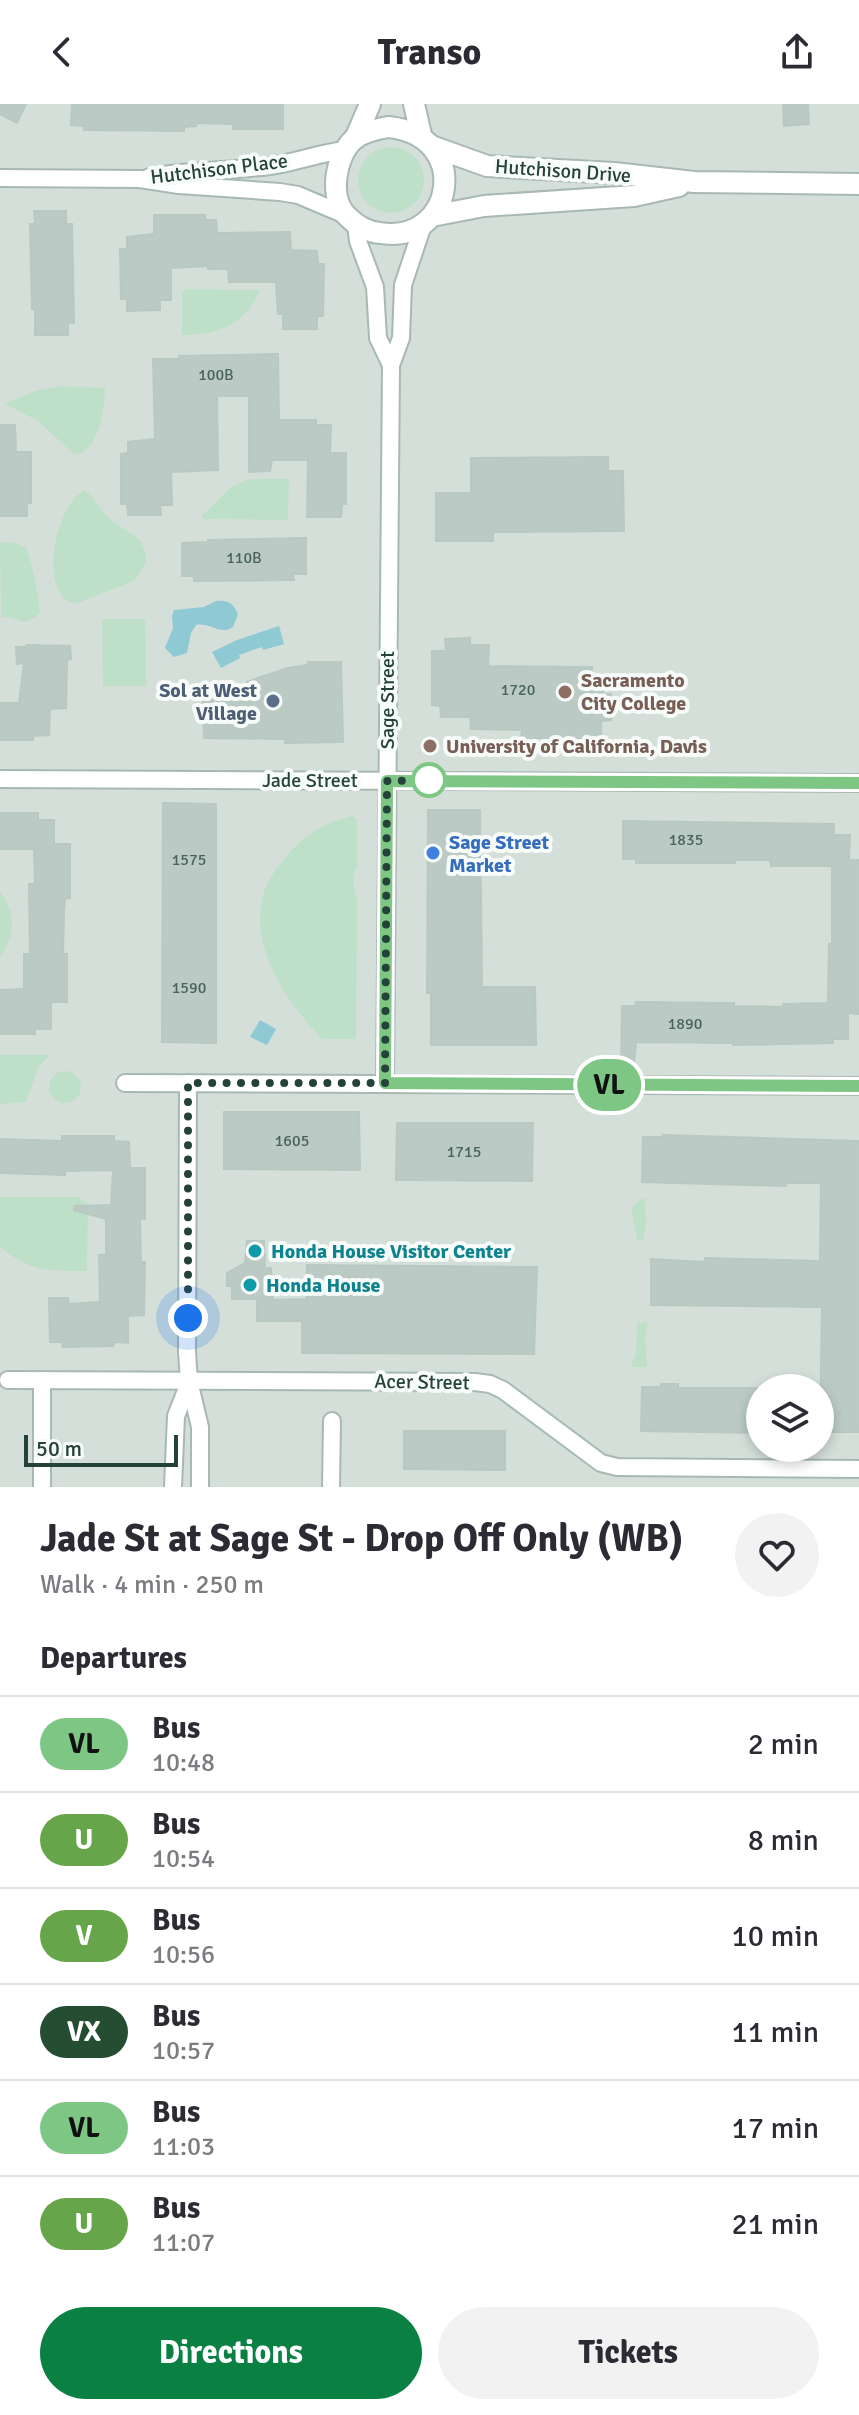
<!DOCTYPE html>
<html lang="en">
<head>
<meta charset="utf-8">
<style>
	:root { --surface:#fff; --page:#f2f2f3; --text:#2b2b33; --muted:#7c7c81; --line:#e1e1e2; --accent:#0b8043 }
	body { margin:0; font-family:Signika,sans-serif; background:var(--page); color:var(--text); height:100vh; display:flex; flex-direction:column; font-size:30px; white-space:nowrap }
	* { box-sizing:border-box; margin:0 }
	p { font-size:26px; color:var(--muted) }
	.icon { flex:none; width:44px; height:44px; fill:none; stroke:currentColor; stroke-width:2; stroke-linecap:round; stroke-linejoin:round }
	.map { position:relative; height:1383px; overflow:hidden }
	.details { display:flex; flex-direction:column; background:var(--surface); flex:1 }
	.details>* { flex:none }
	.badge { padding:0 16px; border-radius:26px; font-size:28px; line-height:52px }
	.buttons { position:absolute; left:746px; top:1270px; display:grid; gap:16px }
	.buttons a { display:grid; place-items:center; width:88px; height:88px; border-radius:50%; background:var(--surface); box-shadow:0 4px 12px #0003; font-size:40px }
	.scale { position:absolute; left:24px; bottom:20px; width:154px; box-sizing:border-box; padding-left:8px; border:4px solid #24423a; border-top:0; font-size:22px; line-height:28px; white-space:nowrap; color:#24423a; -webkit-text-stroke:6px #f7fbf9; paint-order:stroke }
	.you { position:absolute; width:40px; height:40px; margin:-20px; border:6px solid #fff; border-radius:50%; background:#1a73e8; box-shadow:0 0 0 12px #1a73e833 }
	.map>.badge { position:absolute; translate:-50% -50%; box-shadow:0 0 0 4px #fff }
	h2 { padding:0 40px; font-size:30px; line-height:72px }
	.round { display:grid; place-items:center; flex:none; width:84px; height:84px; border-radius:42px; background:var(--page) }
	.headline { display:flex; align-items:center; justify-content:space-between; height:136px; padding:0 40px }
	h1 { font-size:38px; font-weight:800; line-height:60px }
	.button { display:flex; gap:16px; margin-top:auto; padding:16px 40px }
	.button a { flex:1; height:92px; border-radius:48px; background:var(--accent); color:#fff; font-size:32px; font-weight:800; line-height:92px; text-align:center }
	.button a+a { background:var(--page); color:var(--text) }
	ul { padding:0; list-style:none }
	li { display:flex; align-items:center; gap:24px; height:96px; padding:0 40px; border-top:2px solid var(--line) }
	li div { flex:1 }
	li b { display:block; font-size:30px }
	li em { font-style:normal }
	li .badge { min-width:88px; font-weight:700; text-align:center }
	header { display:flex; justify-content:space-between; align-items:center; height:104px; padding:0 40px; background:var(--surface); font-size:36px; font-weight:800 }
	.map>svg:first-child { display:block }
	.built { fill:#d4dfda; fill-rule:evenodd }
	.green { fill:#bfe0c8 }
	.water { fill:#8ec9d4 }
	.building { fill:#bbcac4; stroke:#b8c9c2; stroke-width:2 }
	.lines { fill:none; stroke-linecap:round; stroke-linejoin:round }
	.minor-casing { stroke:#a8b8b2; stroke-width:20 }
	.tertiary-casing { stroke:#a8b8b2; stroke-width:24 }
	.minor { stroke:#fff; stroke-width:16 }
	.tertiary { stroke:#fff; stroke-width:20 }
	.line-casing { stroke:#fff; stroke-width:18 }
	.line { stroke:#7ec683; stroke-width:12 }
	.walk { stroke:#24423a; stroke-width:8; stroke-dasharray:0 14.4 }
	.education-dot { fill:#8d6e63; stroke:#f7fbf9; stroke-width:3 }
	.service-dot { fill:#5c6f8a; stroke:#f7fbf9; stroke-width:3 }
	.stop-dot { fill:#fff; stroke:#7ec683; stroke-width:4 }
	.shop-dot { fill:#3f7fe0; stroke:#f7fbf9; stroke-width:3 }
	.culture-dot { fill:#0f9aa8; stroke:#f7fbf9; stroke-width:3 }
	.labels { text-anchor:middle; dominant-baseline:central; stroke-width:8; stroke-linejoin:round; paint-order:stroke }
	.number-label { font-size:16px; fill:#4a645c }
	.street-label { font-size:20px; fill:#24423a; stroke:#f7fbf9 }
	.education-label { font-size:20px; font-weight:bold; fill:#785e54; stroke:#f7fbf9; text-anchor:start }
	.service-label { font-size:20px; font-weight:bold; fill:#4e5e75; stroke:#f7fbf9; text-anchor:end }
	.shop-label { font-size:20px; font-weight:bold; fill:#366cbe; stroke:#f7fbf9; text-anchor:start }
	.culture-label { font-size:20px; font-weight:bold; fill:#0d838f; stroke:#f7fbf9; text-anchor:start }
</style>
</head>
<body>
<header><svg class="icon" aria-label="back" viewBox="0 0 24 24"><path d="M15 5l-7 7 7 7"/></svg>Transo<svg class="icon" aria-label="share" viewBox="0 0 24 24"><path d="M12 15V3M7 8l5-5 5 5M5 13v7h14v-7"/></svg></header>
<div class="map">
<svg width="859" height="1383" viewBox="0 0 859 1383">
	<rect width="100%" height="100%" fill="#e6efeb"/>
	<path class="built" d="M0 0H859V1383H0ZM760 1284H820V1344H760Z"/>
	<g class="green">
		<circle cx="391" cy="76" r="33"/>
		<path d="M185 185 257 186 259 188C246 219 217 232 184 231L182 230V188Z"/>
		<path d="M60 282 105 284C105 304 99 341 80 350H74L38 317 5 300 35 287Z"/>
		<path d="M248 375H289L288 416 203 415 202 412 230 384Z"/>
		<path d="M85 386C95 394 101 407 111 416 129 431 146 430 146 459L136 475 129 479 75 500C36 491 56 398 85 386Z"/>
		<path d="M0 438C8 439 20 438 26 444 30 448 41 504 40 509 21 526 21 512 1 513Z"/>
		<path d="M102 515H145L146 582H103Z"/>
		<path d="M352 712 357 716V763C352 774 353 784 357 795L356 935H322C286 897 246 841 265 785 269 774 278 763 285 754 302 732 325 718 352 712Z"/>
		<path d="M0 788C17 809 15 832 0 853Z"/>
		<path d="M0 951H50L39 962 26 998 0 1000Z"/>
		<circle cx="65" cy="983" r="16"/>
		<path d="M0 1093H79L85 1098 88 1105 87 1167C50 1167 30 1168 0 1143Z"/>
		<path d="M641 1095H645L646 1123 643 1136H637C636 1123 630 1115 633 1102Z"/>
		<path d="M648 1218 645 1233 647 1263H631L636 1248 637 1219Z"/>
	</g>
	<g class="water">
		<path d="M216 497C228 496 233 499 238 510L233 523C220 532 210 518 196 521L191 529 187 549 174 553 165 544 173 524 172 512 174 506 204 503Z"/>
		<path d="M279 522 284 540 263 546 262 543 239 551 240 554 221 564 212 548 237 536Z"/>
		<path d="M260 916 276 925 267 941 250 933Z"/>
	</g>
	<g class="building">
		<path d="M0 0H26L17 19 0 10Z"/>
		<path d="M72 0H283V25H233V20L196 19V22L184 23V27L84 26V22L71 21Z"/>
		<path d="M783 0H808L809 20 784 22Z"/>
		<path d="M34 107H66V120H72L74 219H68V231H35V205H32L30 120H35Z"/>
		<path d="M154 111H205V116H216L217 129 290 128 291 146 317 147 318 160H324L323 212H317V225H283V210H278L276 178H229L228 165H208V162L171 164V196H160V206L127 207V195H121L120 145H127V133L154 130Z"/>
		<path d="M278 250 279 316H316V321H331L330 349H346V400H342L341 413H307L308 356H272L270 367 249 368V292H217L218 366 171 368 172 401H160L161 411H128L127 400H121V350L128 349V338L155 335 153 255H179V252Z"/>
		<path d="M0 321H15L16 348H31V399H27V412H0Z"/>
		<path d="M608 353V367H623L624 427 493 428V437H436V389H471V354Z"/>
		<path d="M306 434V470H293L294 476 194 477V472H182V439L208 438V436Z"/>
		<path d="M470 534V541H489L488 562 592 563 591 583H603V590H611V616L601 617V634H521L522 626 471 625 470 613H441L440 602 432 601V547H446L445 535Z"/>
		<path d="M27 541 70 542 71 555 67 556 66 604 50 605 49 631 33 632V636H0V599H19L24 559 17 560 16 543H26Z"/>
		<path d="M308 558H341L343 638 285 639V635L204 634 203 587 247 586V578L258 574 288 564 308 561Z"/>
		<path d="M163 699 216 700V939L162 938Z"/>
		<path d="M428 706H480L482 883H535L536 941H431V889H427Z"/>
		<path d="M0 709H38V716H54V740H70V794L65 795 64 807 63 850H67V898H51V925H35V930H0V886L24 885V850H30L29 780H35L34 745H0Z"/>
		<path d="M623 717 834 720V731H850L849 756H859V910L848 909V935H833V939L733 941V939L636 938 633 970H621L622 902H635L636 898 734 899V902L783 903V900L828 899 829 840H832V762H771L770 756H735V759H636V755H623Z"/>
		<path d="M224 1008H359L360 1066 224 1065Z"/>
		<path d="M397 1019H533L532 1077 396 1076Z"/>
		<path d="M663 1031 859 1037V1328H830V1325H820L822 1203 651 1201V1155L705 1158V1154L820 1157 821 1079H786V1082L642 1078 643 1033H663Z"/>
		<path d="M62 1032H114V1037L129 1038 130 1064H145V1115H140L141 1158H145L144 1211 128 1212V1239L114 1238 113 1242 63 1243 62 1238H50L49 1194H68L69 1200 100 1198 99 1151H106V1115L74 1106 75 1102 111 1101 113 1066 65 1067V1071L0 1069V1035L62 1037Z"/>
		<path d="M247 1137H264L265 1164H271L273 1196 307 1195V1161L537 1163 534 1250 302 1249V1217H257V1195H232V1182H227V1169L245 1159Z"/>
		<path d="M661 1280H678V1284H760V1329L641 1327 642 1283H661Z"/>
		<path d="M404 1327H505V1366L404 1365Z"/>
	</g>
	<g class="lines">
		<g class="minor-casing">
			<g id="minor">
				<path d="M149 73C186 66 223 67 261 63 290 61 316 49 346 46"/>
				<path d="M0 74 140 75 179 81 280 88 298 91 343 110"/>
				<path d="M356 121 358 137 375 183 378 234 391 261"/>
				<path d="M0 675 859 679"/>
				<path d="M125 979 859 982"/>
				<path d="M188 979 187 1248 189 1277 200 1323V1383"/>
				<path d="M385 979 391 261 401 234 403 181 423 121"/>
				<path d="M8 1276 475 1278 490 1280 503 1286 601 1359 617 1363 859 1365"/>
				<path d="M42 1276V1383"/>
				<path d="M173 1383 176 1312 189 1279"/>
				<path d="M331 1383 332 1317"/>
			</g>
		</g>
		<g class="tertiary-casing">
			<g id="tertiary">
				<path d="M414 0 421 31"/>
				<path d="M388 23C473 31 455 141 380 129 367 128 357 122 348 113 328 95 335 52 354 35 363 28 377 25 388 23Z"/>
				<path d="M355 35 370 0"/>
				<path d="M434 43 487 62 614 69 694 78 859 80"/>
				<path d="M432 112 484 102 634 92 679 82"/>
			</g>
		</g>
		<use href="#minor" class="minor"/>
		<use href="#tertiary" class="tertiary"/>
	</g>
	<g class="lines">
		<g class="line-casing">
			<path id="line" d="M859 679 387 677 385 979 859 982"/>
		</g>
		<use href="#line" class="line"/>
		<path class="walk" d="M188 1214V979H385L387 677 429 676"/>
	</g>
	<g class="education-dot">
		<circle cx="565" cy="588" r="8"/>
		<circle cx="430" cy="642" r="8"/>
	</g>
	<circle class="service-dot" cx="273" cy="597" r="8"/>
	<circle class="stop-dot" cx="429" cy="676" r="16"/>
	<circle class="shop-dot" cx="433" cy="749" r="8"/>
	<g class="culture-dot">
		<circle cx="255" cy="1147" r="8"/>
		<circle cx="250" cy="1181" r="8"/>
	</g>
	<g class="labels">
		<g class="number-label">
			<text x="216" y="271">100B</text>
			<text x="244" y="454">110B</text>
			<text x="518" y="586">1720</text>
			<text x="686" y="736">1835</text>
			<text x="189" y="756">1575</text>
			<text x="189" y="884">1590</text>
			<text x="685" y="920">1890</text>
			<text x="292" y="1037">1605</text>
			<text x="464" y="1048">1715</text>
		</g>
		<g class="street-label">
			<text transform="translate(219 65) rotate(-7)">Hutchison Place</text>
			<text transform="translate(563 67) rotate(4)">Hutchison Drive</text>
			<text transform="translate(387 596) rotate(-90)">Sage Street</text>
			<text x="310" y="676">Jade Street</text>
			<text transform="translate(422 1278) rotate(1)">Acer Street</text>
		</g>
		<g class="education-label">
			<text x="581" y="576">Sacramento<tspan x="581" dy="23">City College</tspan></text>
			<text x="446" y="642">University of California, Davis</text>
		</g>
		<g class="service-label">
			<text x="257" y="586">Sol at West<tspan x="257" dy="23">Village</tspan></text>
		</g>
		<g class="shop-label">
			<text x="449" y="738">Sage Street<tspan x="449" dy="23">Market</tspan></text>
		</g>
		<g class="culture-label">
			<text x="271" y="1147">Honda House Visitor Center</text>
			<text x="266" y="1181">Honda House</text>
		</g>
	</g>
</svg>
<div class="buttons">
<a><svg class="icon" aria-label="layers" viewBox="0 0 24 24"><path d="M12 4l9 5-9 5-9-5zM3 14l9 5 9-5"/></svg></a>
</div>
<div class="scale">50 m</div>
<div class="you" style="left:188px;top:1214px"></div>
<b class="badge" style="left:609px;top:981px;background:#7ec683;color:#111">VL</b>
</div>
<section class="details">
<div class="headline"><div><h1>Jade St at Sage St - Drop Off Only (WB)</h1><p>Walk · 4 min · 250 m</p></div><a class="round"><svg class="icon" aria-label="heart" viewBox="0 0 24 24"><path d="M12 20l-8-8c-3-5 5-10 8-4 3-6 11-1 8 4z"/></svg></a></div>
<h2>Departures</h2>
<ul>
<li><span class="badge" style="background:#7ec683;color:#111">VL</span><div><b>Bus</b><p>10:48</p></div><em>2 min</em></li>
<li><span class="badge" style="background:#67a54b;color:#fff">U</span><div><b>Bus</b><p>10:54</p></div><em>8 min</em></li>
<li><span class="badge" style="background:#67a54b;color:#fff">V</span><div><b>Bus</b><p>10:56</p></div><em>10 min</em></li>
<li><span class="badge" style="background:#254d32;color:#fff">VX</span><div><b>Bus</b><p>10:57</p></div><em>11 min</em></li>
<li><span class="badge" style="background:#7ec683;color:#111">VL</span><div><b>Bus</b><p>11:03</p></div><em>17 min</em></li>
<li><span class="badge" style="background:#67a54b;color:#fff">U</span><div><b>Bus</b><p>11:07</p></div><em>21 min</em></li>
</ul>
<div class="button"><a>Directions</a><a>Tickets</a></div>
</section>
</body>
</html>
